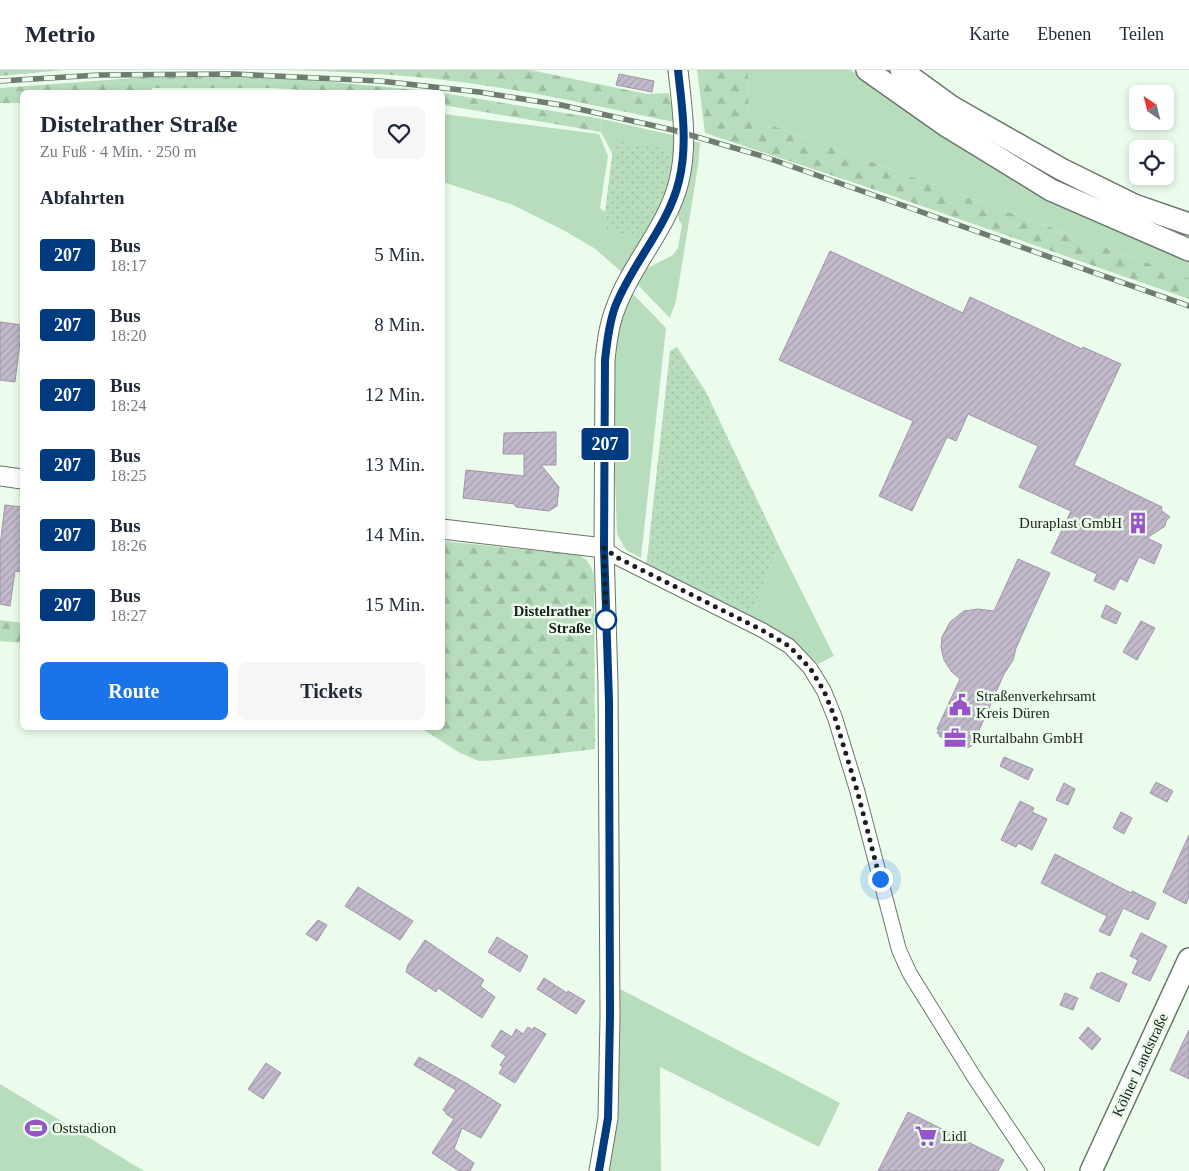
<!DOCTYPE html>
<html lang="de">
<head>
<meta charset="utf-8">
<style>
	:root { --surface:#fff; --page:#f6f6f7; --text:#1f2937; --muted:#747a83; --line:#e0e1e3; --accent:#1a73e8 }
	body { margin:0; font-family:Georgia,serif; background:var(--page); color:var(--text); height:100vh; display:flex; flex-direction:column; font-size:19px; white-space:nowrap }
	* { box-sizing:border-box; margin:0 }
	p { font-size:16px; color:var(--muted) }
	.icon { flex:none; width:28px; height:28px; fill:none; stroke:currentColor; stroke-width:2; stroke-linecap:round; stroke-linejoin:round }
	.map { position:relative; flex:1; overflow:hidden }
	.sheet { position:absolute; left:20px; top:20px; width:425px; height:640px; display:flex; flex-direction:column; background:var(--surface); border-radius:8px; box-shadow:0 2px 8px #0003 }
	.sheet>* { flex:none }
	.badge { padding:0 10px; border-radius:4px; font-size:18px; line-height:32px }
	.needle { width:32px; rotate:325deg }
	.controls { position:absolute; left:1129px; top:15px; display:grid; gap:10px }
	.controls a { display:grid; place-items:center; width:45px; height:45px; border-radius:8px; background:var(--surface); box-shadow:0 2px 8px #0003; font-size:25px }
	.you { position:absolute; width:25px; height:25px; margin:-12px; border:4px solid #fff; border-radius:50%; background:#1a73e8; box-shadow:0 0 0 8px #1a73e833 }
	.map>.badge { position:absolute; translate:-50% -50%; box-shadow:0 0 0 2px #fff }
	h2 { padding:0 20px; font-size:19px; line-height:45px }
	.round { display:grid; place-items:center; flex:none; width:52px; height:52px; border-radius:8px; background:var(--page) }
	.headline { display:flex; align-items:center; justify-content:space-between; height:85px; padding:0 20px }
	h1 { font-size:24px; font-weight:600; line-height:38px }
	.button { display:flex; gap:10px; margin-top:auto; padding:10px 20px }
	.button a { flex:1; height:58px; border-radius:8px; background:var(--accent); color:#fff; font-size:20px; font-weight:600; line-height:58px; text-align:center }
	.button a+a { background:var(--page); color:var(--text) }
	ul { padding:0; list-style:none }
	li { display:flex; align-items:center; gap:15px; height:70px; padding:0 20px }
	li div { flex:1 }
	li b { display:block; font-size:19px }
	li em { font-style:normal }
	li .badge { min-width:55px; font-weight:700; text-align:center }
	header { display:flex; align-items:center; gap:30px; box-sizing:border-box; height:70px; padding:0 25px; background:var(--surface); border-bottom:1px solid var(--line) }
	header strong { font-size:24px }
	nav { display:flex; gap:28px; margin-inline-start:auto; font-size:18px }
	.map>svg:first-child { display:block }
	.grass { fill:#b8ddbc }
	.forest { fill:url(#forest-firs) }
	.garden { fill:url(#garden-dots) }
	.building { fill:url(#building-hatch); stroke:#9f96a7 }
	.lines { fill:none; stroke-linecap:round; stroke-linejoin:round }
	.street-casing { stroke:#687769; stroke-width:16 }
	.secondary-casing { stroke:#687769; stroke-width:21 }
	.primary-casing { stroke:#687769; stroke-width:24 }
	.street { stroke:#fff; stroke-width:14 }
	.secondary { stroke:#fff; stroke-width:19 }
	.primary { stroke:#fff; stroke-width:21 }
	.rail-casing { stroke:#707b71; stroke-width:5.5 }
	.rail { stroke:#ebfcec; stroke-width:4; stroke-dasharray:11; stroke-linecap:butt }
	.line-casing { stroke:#fff; stroke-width:11 }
	.line { stroke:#003b80; stroke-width:8 }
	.walk { stroke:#1a201b; stroke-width:5; stroke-dasharray:0 9 }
	.stop-dot { fill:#fff; stroke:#003b80; stroke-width:2.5 }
	.labels { text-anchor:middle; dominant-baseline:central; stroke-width:5; stroke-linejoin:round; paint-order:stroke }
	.poi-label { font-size:15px; fill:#1a201b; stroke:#ebfcec; text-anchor:start }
	.stop-label { font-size:15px; font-weight:bold; fill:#1a201b; stroke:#ebfcec; text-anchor:end }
	.street-label { font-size:15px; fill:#1a201b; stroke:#ebfcec }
</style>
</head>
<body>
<header>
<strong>Metrio</strong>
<nav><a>Karte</a><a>Ebenen</a><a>Teilen</a></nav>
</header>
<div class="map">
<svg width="1189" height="1101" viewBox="0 0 1189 1101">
	<defs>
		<pattern id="forest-firs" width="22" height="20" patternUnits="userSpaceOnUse" patternTransform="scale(1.25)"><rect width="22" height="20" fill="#b8ddbc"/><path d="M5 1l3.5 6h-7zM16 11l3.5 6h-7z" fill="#9ebda1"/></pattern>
		<pattern id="garden-dots" width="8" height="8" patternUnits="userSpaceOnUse" patternTransform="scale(1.25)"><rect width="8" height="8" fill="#b8ddbc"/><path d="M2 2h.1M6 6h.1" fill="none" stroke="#9ebda1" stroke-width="1.8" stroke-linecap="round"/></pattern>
		<pattern id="building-hatch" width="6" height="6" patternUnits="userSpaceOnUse" patternTransform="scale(1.25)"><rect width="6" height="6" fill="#c2b9cb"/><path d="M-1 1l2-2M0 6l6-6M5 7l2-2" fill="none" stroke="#a69fae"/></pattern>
	</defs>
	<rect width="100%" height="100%" fill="#ebfcec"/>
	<g class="grass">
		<path d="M748 0H851L918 49 1162 179 1189 192V208L749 47Z"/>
		<path d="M443 44 599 64 608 86 600 138 605 142 607 159 614 70 612 83 601 62 602 49 677 66 669 121 624 204 594 178 565 161 513 135 443 112Z"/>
		<path d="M693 71 700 73 698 96 676 231 670 248 635 212 640 202 673 185 678 178 682 155 679 150 677 139Z"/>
		<path d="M630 221 666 258 641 488 626 480 617 464 615 409 611 411 613 273Z"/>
		<path d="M779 476 834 586 818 594 796 573 751 547 645 494 647 490 753 543Z"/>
		<path d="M618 918 840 1033 819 1077 660 997 661 1101H609L617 1043Z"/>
		<path d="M0 1014 144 1101H0Z"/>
	</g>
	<g class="forest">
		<path d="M0 0H65L0 6Z"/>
		<path d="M288 0H530L647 24 669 23 674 52C600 37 527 20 452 11 398 4 343 2 288 0Z"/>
		<path d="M697 0H748L749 47 1189 208V229L864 116 705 63Z"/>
		<path d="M231 6 312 10 438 22H333L273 18H152L151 22H22V33H0V18L147 7Z"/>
		<path d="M443 23 602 49 601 62 443 35Z"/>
		<path d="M443 471 579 485C588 490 591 495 594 505L595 679 500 690 479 691 460 683 421 658H442Z"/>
		<path d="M0 550 22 553V573L0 571Z"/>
	</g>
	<g class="garden">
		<path d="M614 70 673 79 663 126 639 168 607 159 605 142Z"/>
		<path d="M677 277 706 322 779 476 753 543 647 490 670 281Z"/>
	</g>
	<g class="building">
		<path d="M619 4 654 11 652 22 616 15Z"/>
		<path d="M830 181 963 243 970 227 1082 279 1083 277 1121 294 1074 395 1162 437 1161 440 1170 447 1166 451 1165 456 1147 468 1162 475 1154 494 1139 487 1127 512 1120 508 1114 520 1094 511 1097 504 1051 483 1071 441 1019 417 1038 376 968 344 956 371 947 367 912 441 879 426 913 351 779 290Z"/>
		<path d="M0 252 22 255 15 312 0 310Z"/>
		<path d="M556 362V395H541L559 417 557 436 549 441 516 437 514 434 463 428 466 400 524 406V384H503L504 363Z"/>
		<path d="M5 435 22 437V502L15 501 10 536 0 534V476Z"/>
		<path d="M1018 489 1050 503 1016 578 1013 590 1004 604 972 676 966 678 939 666 940 664 937 663 939 660 937 659 960 609 951 601 944 590 941 577 942 567 950 552 964 541 978 539 994 541Z"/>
		<path d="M1106 535 1121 543 1116 554 1101 547Z"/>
		<path d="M1141 551 1155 558 1137 590 1123 582Z"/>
		<path d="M1004 687 1033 699 1028 710 1000 696Z"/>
		<path d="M1156 712 1173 721 1167 732 1150 723Z"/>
		<path d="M1064 713 1075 719 1068 735 1056 730Z"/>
		<path d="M1020 731 1034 738 1032 742 1047 749 1032 780 1018 773 1016 777 1001 770Z"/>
		<path d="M1121 742 1132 748 1124 764 1113 758Z"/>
		<path d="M1189 765V827L1186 834 1163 822Z"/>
		<path d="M1055 784 1131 823 1132 821 1156 833 1148 850 1123 838 1110 866 1099 861 1107 846 1041 813Z"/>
		<path d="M358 817 413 851 400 870 345 836Z"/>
		<path d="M318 850 327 855 317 871 306 864Z"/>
		<path d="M1141 863 1167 876 1150 911 1132 903 1138 890 1130 886Z"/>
		<path d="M497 867 528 886 520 902 488 882Z"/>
		<path d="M425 870 484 910 480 916 495 927 482 948 438 918 436 922 406 902 408 895Z"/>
		<path d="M1101 902 1127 914 1119 932 1090 918 1097 903 1099 904Z"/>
		<path d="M544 908 567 923 568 921 585 931 576 944 537 919Z"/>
		<path d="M1065 923 1078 928 1073 940 1060 935Z"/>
		<path d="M528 957 533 960 534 957 546 964 515 1013 499 1003 503 997 500 995 506 986 491 976 501 960 512 967 516 959 523 964Z"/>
		<path d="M1088 957 1101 969 1092 980 1079 968Z"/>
		<path d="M1189 960V1009L1170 1000Z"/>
		<path d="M419 987 466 1013 501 1035 481 1068 462 1058 454 1079 474 1093 470 1101H459L432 1083 454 1049 446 1044V1042L443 1040 456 1020 414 995Z"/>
		<path d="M266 993 281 1003 263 1029 248 1019Z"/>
		<path d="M908 1042 1004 1090 998 1101H878Z"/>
	</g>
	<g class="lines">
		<g class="street-casing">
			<path id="street" d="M604 478 618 488 762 560 789 576 810 598 824 621 835 648 857 720 899 880 910 904 976 1010 1037 1101"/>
		</g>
		<g class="secondary-casing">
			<g id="secondary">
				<path d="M0 406 22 409"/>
				<path d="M442 459 604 478"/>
				<path d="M599 1101 608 1048 610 946 608 614 604 478 605 290C607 272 609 254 616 237 632 193 668 157 679 111 688 74 682 37 678 0"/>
			</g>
		</g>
		<g class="primary-casing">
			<g id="primary">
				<path d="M867 0 945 55 1051 120 1189 180"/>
				<path d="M901 0 952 37 1061 99 1134 135 1189 154"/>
				<path d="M1091 1101 1189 889"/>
			</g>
		</g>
		<use href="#street" class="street"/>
		<use href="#secondary" class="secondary"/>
		<use href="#primary" class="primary"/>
		<g class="rail-casing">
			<path id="rail" d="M0 11 99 5 234 4 380 11 479 22 561 35 673 60 765 87 1189 236"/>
		</g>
		<use href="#rail" class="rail"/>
	</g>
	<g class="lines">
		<g class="line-casing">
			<path id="line" d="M599 1101 608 1048 610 946 609 632 604 478 605 290C607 272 609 254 615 237 632 193 668 157 679 111 688 74 682 37 678 0"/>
		</g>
		<use href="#line" class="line"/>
		<path class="walk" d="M606 550 604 478 618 488 762 560 789 576 810 598 824 621 835 648 857 720 880 809"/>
	</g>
	<defs>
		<g id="building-bare" transform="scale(1.725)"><path d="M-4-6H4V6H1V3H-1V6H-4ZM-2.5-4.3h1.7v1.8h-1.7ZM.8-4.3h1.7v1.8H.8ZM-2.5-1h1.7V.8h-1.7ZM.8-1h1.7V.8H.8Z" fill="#9753c8" stroke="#ebfcec" stroke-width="2.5" paint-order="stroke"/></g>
		<g id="civic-bare" transform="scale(1.725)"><path d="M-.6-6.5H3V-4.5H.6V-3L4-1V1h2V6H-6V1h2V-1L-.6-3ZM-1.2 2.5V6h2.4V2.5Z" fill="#9753c8" stroke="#ebfcec" stroke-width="2.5" paint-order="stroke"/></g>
		<g id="office-bare" transform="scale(1.725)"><path d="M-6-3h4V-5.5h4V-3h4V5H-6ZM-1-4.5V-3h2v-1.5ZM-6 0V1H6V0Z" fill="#9753c8" stroke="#ebfcec" stroke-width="2.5" paint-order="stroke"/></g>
		<g id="stadium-bare" transform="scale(1.725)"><path d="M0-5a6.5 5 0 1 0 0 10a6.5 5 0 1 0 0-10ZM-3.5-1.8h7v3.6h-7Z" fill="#9753c8" stroke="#ebfcec" stroke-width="2.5" paint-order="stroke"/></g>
		<g id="supermarket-bare" transform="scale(1.725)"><path d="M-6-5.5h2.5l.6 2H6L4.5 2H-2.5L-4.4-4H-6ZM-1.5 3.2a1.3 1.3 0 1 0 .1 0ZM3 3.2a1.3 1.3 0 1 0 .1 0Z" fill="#9753c8" stroke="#ebfcec" stroke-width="2.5" paint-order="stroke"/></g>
	</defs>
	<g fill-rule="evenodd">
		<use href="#building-bare" x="1138" y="453"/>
		<use href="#civic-bare" x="960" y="635"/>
		<use href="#office-bare" x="955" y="668"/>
		<use href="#stadium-bare" x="36" y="1058"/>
		<use href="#supermarket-bare" x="926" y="1066"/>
	</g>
	<circle class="stop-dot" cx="606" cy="550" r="10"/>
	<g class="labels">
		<g class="poi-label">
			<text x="1122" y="453" text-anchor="end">Duraplast GmbH</text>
			<text x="976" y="626">Straßenverkehrsamt<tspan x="976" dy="17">Kreis Düren</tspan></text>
			<text x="972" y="668">Rurtalbahn GmbH</text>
			<text x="52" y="1058">Oststadion</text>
			<text x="942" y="1066">Lidl</text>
		</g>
		<g class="stop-label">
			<text x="591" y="541">Distelrather<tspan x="591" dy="17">Straße</tspan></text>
		</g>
		<g class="street-label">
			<text transform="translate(1140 995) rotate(-65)">Kölner Landstraße</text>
		</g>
	</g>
</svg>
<div class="controls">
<a><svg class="needle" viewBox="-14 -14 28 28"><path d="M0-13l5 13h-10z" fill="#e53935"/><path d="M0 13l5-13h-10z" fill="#747a83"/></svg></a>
<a><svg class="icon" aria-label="locate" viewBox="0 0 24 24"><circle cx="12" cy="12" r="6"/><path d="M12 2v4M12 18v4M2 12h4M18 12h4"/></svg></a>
</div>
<div class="you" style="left:880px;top:809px"></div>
<b class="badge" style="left:605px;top:374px;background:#003b80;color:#fff">207</b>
<section class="sheet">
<div class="headline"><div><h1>Distelrather Straße</h1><p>Zu Fuß · 4 Min. · 250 m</p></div><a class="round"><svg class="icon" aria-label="heart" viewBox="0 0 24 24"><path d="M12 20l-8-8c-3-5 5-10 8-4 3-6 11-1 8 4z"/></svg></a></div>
<h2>Abfahrten</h2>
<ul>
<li><span class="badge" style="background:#003b80;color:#fff">207</span><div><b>Bus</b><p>18:17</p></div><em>5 Min.</em></li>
<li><span class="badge" style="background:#003b80;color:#fff">207</span><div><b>Bus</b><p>18:20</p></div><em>8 Min.</em></li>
<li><span class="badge" style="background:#003b80;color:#fff">207</span><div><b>Bus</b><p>18:24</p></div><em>12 Min.</em></li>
<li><span class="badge" style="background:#003b80;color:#fff">207</span><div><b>Bus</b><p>18:25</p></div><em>13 Min.</em></li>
<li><span class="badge" style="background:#003b80;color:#fff">207</span><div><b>Bus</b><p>18:26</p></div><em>14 Min.</em></li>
<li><span class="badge" style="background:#003b80;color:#fff">207</span><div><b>Bus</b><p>18:27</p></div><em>15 Min.</em></li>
</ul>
<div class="button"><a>Route</a><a>Tickets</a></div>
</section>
</div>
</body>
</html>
